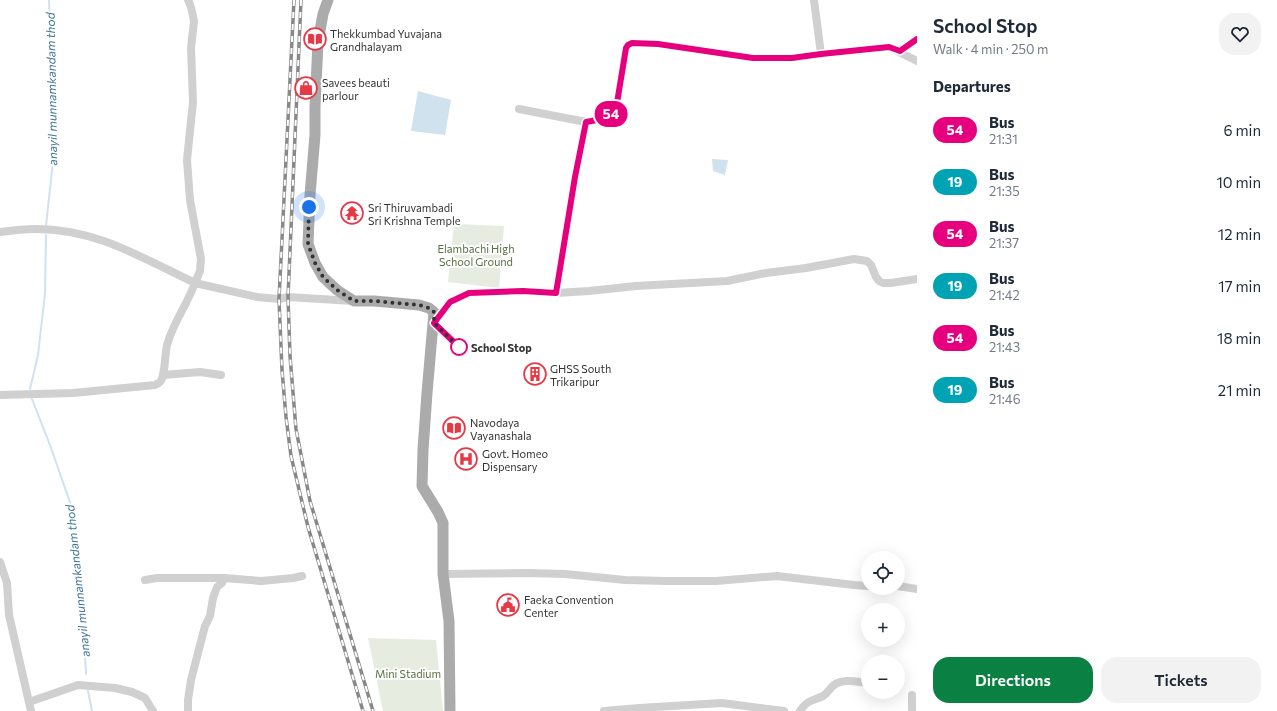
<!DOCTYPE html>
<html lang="en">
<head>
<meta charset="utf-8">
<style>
	:root { --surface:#fff; --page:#f2f2f3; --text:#1f2937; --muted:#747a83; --accent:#0b8043 }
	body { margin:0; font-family:Commissioner,sans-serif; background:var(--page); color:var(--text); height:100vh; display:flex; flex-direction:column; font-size:15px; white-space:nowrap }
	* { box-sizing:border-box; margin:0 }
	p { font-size:13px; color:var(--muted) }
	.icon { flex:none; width:22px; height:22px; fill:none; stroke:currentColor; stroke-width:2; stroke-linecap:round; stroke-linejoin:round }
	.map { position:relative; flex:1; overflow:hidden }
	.details { display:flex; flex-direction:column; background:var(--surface); width:360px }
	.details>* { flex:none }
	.badge { padding:0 8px; border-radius:13px; font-size:14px; line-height:26px }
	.controls { position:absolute; left:861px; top:551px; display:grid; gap:8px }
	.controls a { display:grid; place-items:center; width:44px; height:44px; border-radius:50%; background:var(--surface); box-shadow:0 4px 16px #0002; font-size:20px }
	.you { position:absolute; width:20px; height:20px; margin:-10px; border:3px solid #fff; border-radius:50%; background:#1a73e8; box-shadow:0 0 0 6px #1a73e833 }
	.map>.badge { position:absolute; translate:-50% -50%; box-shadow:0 0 0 2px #fff }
	h2 { padding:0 16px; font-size:15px; line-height:36px }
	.round { display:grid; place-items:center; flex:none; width:42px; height:42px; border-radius:16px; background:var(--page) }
	.overview { display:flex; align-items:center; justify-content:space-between; height:68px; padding:0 16px }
	h1 { font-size:19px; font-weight:600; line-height:30px }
	.action { display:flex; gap:8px; margin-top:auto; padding:8px 16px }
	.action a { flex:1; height:46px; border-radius:16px; background:var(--accent); color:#fff; font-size:16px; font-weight:600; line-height:46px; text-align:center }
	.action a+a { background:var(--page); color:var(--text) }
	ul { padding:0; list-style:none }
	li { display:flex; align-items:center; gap:12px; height:52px; padding:0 16px }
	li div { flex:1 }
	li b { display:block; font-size:15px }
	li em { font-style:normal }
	li .badge { min-width:44px; font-weight:700; text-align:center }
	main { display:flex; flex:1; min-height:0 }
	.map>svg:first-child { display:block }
	.green { fill:#e6ecdf }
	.water { fill:#cfe2ee }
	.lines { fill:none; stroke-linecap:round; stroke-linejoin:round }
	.stream { stroke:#cfe2ee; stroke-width:2 }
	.minor { stroke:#d0d0d0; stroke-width:8 }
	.major { stroke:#ababab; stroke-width:11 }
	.rail-casing { stroke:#888; stroke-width:3.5 }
	.rail { stroke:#fff; stroke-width:2; stroke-dasharray:6; stroke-linecap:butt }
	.line-casing { stroke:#fff; stroke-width:9 }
	.line { stroke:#e6007e; stroke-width:6 }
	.walk { stroke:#333; stroke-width:4; stroke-dasharray:0 7.2 }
	.stop-dot { fill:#fff; stroke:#e6007e; stroke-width:2 }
	.labels { text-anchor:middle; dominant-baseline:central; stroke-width:4; stroke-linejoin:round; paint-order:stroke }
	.poi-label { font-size:11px; fill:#333; stroke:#fff; text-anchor:start }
	.park-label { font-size:11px; fill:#56703f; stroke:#fff }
	.stop-label { font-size:11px; font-weight:bold; fill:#333; stroke:#fff; text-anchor:start }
	.water-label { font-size:12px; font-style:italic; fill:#3f7597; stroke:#fff }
</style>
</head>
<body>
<main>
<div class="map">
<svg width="917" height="711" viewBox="0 0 917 711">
	<rect width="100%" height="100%" fill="#fff"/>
	<g class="green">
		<path d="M454 224 504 226 499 288 448 282Z"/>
		<path d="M368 638 436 640 443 711H383Z"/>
	</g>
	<g class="water">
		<path d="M418 91 451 100 445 135 411 131Z"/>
		<path d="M712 159 728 160 725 175 713 171Z"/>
	</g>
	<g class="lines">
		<g class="stream">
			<path d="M46 226 54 152 49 0"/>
			<path d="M30 389 38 355 45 293 46 235"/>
			<path d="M32 399 50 445 72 508 82 606 86 674"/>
			<path d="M88 691 92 711"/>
		</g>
		<g class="minor">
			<path d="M814 0 821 54"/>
			<path d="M899 51 917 39"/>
			<path d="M519 109 586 122 608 117 616 109 626 48 628 45 633 43 658 44 753 58H792L821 54 889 47 917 61"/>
			<path d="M0 232C11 231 23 229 34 229 95 228 142 258 195 283L200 271 201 259 190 200 187 160 193 102 191 48 194 21 191 7 188 0"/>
			<path d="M556 293 575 177 586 122"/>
			<path d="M459 347 434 323 450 302 469 293 523 291 556 293 589 291 636 286 727 281 766 273 806 268 854 259 867 261 871 265 876 277 879 281 883 283H891L917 279"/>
			<path d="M163 375 200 372 221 375"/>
			<path d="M0 395 73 393 155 385C157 384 159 383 160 382 165 377 165 353 167 345 173 323 187 305 195 283L257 297 279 299 288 297 353 301"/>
			<path d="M0 562 7 583 9 615 31 711"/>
			<path d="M443 574 528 573 565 574 625 580 667 581H716L777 576 854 585 868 586"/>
			<path d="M145 580 157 578H224"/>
			<path d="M898 586 917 589"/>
			<path d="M29 702 78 685 115 688 132 692 145 698 153 711"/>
			<path d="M188 711V700L191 680 205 626 210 616 213 598 217 587 222 583 224 578 261 581 293 578 302 576"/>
			<path d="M604 711 639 708 722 703 784 711"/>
			<path d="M800 711C807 700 812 701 823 696 828 693 830 688 834 685 843 678 858 682 868 683"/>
			<path d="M912 711V695"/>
		</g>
		<path class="major" d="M328 0 323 14 318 42 315 107V135L310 195 308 244 315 263 323 277 337 290 354 301H374L419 305 429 308 434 312 427 393 423 450 422 486 438 512 443 523V574L449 621 450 711"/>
		<g class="rail-casing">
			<g id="rail">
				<path d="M294 0 279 299 282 370 286 417 291 456 308 527 363 711"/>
				<path d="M301 0 288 297 290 356 296 429 310 501 373 711"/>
			</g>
		</g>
		<use href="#rail" class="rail"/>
	</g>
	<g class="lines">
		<g class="line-casing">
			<path id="line" d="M459 347 434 323 450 302 469 293 523 291 556 293 575 177 586 122 608 118 616 109 626 48 628 45 632 43 658 44 753 58H792L821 54 889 47 900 51 917 39"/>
		</g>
		<use href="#line" class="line"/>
		<path class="walk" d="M309 207 308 244 315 263 323 277 337 290 354 301H374L419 305 429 308 434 312V323L459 347"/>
	</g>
	<defs>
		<g id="library-ring" transform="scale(1.15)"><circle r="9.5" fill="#fff" stroke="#e63946" stroke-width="1.5"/><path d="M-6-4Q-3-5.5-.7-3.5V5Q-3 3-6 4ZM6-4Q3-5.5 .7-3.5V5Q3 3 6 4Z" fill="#e63946"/></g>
		<g id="shop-ring" transform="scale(1.15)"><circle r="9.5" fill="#fff" stroke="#e63946" stroke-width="1.5"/><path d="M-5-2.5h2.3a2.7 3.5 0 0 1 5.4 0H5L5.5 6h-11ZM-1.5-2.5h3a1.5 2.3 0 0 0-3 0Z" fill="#e63946"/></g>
		<g id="temple-ring" transform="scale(1.15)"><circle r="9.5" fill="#fff" stroke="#e63946" stroke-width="1.5"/><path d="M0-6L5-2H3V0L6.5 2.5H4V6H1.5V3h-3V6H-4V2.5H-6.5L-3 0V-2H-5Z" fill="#e63946"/></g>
		<g id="building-ring" transform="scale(1.15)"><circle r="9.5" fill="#fff" stroke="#e63946" stroke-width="1.5"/><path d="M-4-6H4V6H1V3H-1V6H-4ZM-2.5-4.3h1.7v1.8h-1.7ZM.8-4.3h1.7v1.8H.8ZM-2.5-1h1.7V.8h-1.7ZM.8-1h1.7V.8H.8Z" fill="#e63946"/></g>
		<g id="hospital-ring" transform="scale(1.15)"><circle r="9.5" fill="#fff" stroke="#e63946" stroke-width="1.5"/><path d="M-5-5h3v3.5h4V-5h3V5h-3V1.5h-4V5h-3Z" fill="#e63946"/></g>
		<g id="civic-ring" transform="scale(1.15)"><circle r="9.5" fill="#fff" stroke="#e63946" stroke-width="1.5"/><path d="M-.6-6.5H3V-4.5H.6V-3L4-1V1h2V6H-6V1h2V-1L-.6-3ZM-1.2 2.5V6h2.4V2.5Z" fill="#e63946"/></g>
	</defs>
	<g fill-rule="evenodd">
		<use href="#library-ring" x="315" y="39"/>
		<use href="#shop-ring" x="306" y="88"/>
		<use href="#temple-ring" x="352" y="213"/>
		<use href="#building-ring" x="535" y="374"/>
		<use href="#library-ring" x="454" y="428"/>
		<use href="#hospital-ring" x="466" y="459"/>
		<use href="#civic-ring" x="508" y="605"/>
	</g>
	<circle class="stop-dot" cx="459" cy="347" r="8"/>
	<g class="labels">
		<g class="poi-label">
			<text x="330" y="33">Thekkumbad Yuvajana<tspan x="330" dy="13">Grandhalayam</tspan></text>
			<text x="322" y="82">Savees beauti<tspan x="322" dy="13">parlour</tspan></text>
			<text x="368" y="207">Sri Thiruvambadi<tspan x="368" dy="13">Sri Krishna Temple</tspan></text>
			<text x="550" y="368">GHSS South<tspan x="550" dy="13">Trikaripur</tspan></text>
			<text x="470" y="422">Navodaya<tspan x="470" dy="13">Vayanashala</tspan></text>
			<text x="482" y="453">Govt. Homeo<tspan x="482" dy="13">Dispensary</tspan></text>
			<text x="524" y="599">Faeka Convention<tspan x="524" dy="13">Center</tspan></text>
		</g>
		<g class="park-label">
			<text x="476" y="248">Elambachi High<tspan x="476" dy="13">School Ground</tspan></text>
			<text x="408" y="673">Mini Stadium</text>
		</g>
		<g class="stop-label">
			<text x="471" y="347">School Stop</text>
		</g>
		<g class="water-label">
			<text transform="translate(51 89) rotate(-91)">anayil munnamkandam thod</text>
			<text transform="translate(77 581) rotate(-96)">anayil munnamkandam thod</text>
		</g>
	</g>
</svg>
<div class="controls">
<a><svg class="icon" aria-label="locate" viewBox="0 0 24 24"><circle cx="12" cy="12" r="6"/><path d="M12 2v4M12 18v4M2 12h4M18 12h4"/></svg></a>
<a>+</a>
<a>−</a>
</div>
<div class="you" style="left:309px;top:207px"></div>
<b class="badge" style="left:611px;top:114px;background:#e6007e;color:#fff">54</b>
</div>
<section class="details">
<div class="overview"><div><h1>School Stop</h1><p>Walk · 4 min · 250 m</p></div><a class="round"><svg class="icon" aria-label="heart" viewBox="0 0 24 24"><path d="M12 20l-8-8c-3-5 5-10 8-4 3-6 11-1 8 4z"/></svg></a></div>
<h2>Departures</h2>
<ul>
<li><span class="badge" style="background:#e6007e;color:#fff">54</span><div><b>Bus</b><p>21:31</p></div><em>6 min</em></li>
<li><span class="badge" style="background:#00a3b4;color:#fff">19</span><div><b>Bus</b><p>21:35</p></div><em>10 min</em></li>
<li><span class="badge" style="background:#e6007e;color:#fff">54</span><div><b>Bus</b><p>21:37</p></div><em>12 min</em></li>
<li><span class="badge" style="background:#00a3b4;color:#fff">19</span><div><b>Bus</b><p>21:42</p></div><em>17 min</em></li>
<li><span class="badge" style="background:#e6007e;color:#fff">54</span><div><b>Bus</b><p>21:43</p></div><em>18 min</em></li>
<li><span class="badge" style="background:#00a3b4;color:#fff">19</span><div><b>Bus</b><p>21:46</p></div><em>21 min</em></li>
</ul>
<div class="action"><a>Directions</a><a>Tickets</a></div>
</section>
</main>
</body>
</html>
